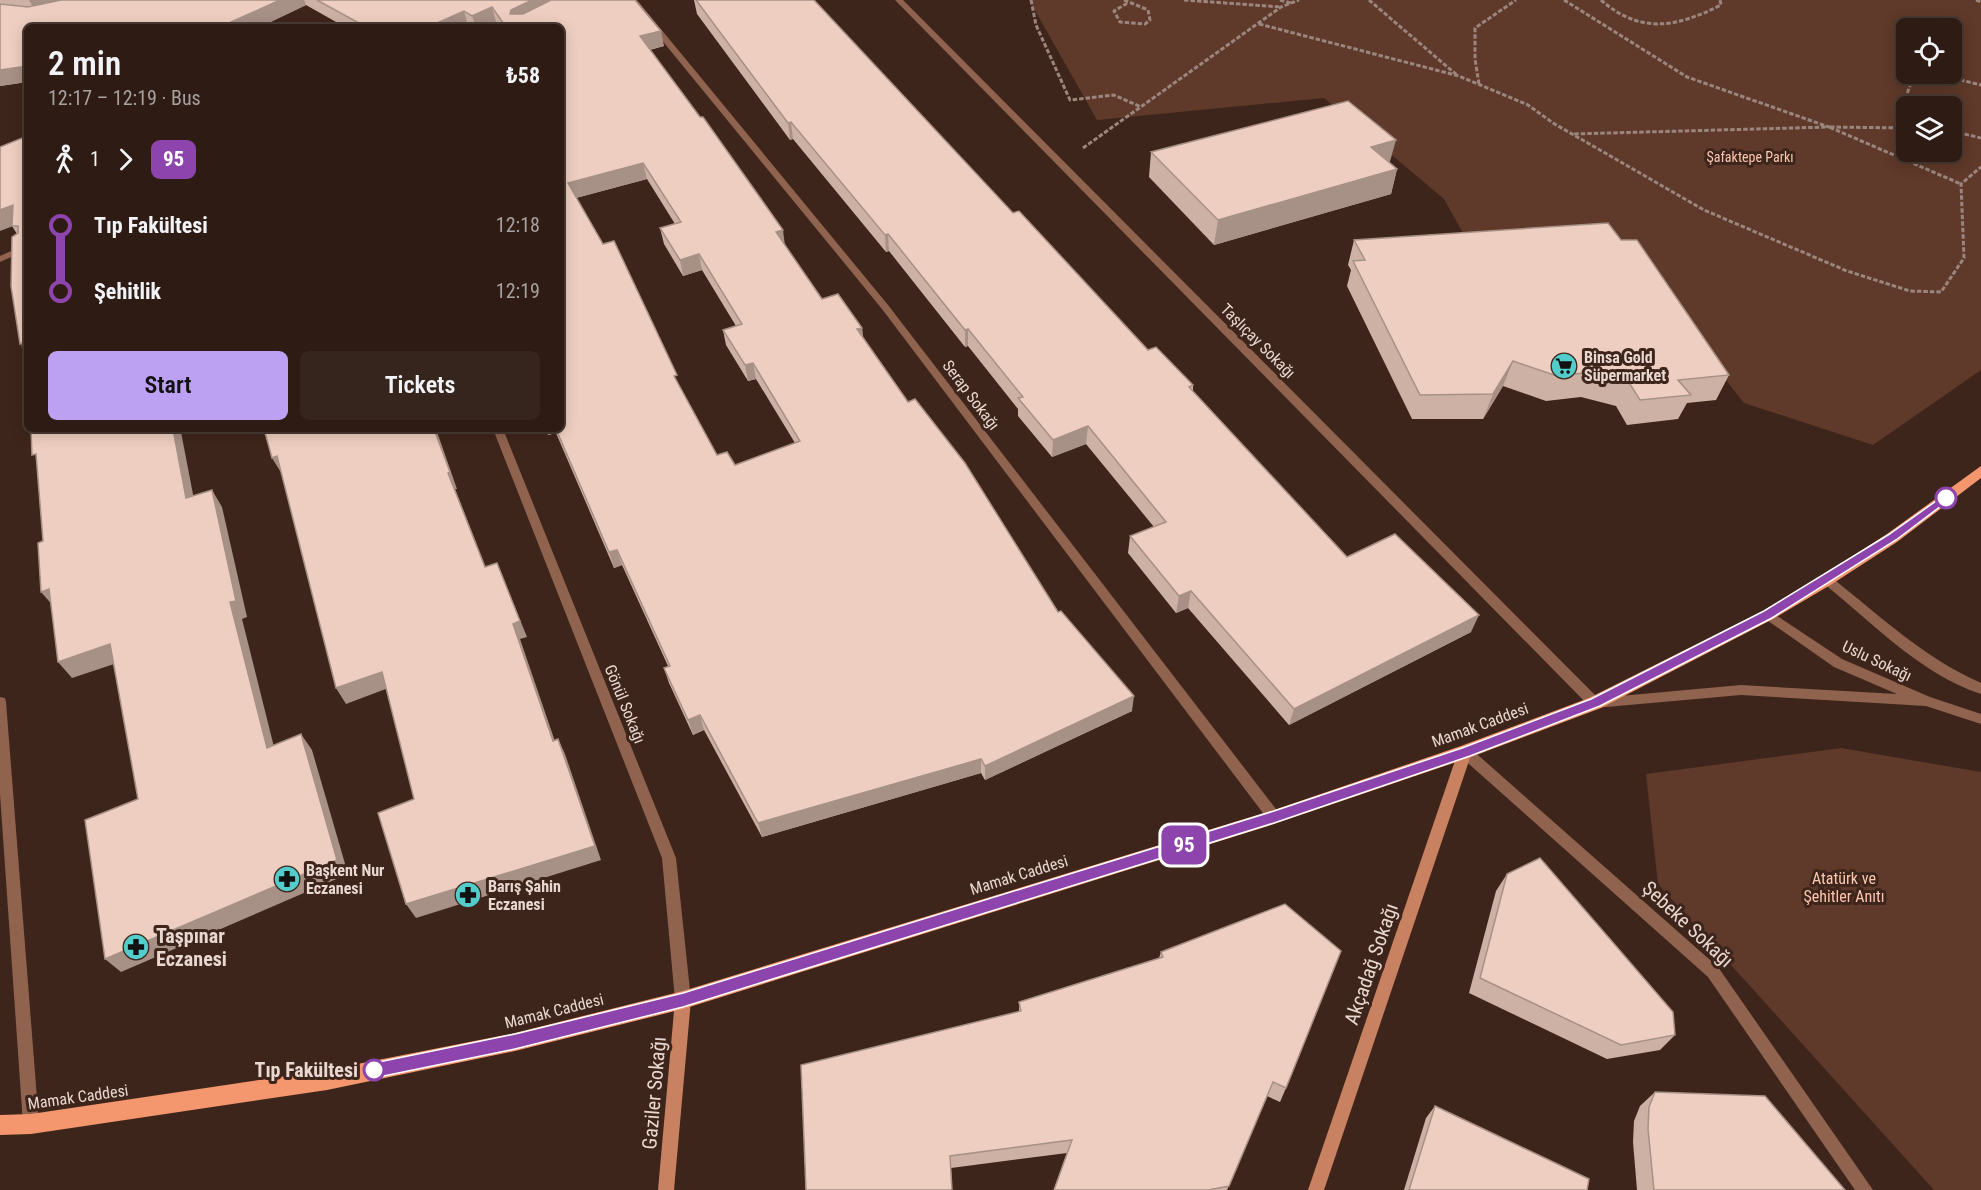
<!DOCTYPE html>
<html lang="en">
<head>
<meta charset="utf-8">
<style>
	:root { --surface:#2e1c14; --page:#36251d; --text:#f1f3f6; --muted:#a7a1a0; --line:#493a34; --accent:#bca0f2 }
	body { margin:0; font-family:"Roboto Condensed",sans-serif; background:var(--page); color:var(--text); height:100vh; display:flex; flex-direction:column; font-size:22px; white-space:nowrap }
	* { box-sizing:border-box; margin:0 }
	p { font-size:20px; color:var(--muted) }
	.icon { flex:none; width:33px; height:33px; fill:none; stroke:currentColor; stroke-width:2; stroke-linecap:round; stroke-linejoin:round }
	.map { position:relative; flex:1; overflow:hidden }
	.panel { position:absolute; left:24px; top:24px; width:540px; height:408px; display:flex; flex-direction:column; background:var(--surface); border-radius:9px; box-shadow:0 3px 15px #0003,0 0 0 2px var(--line) }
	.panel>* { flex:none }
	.badge { padding:0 12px; border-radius:9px; font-size:21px; line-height:39px }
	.buttons { position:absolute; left:1896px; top:18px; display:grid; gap:12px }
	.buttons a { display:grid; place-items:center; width:66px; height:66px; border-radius:9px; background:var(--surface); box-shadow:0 3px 15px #0003,0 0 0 2px var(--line); font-size:30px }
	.map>.badge { position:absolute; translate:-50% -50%; box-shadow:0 0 0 3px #fff }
	.legs { display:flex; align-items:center; gap:9px; height:66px; padding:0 24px; font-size:20px }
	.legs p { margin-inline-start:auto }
	.overview { display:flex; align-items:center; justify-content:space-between; height:102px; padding:0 24px }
	h1 { font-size:33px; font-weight:600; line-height:45px }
	.cta { display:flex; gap:12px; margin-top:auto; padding:12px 24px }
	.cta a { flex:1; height:69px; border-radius:9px; background:var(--accent); color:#111; font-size:24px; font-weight:600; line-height:69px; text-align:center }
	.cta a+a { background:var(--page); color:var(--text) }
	ul { padding:0 24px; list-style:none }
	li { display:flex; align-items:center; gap:21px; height:66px; font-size:22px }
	li i { display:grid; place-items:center; width:9px; height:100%; margin:0 8px; background:currentColor }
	li i::after { content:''; width:15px; height:15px; margin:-8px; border:4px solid; border-radius:50%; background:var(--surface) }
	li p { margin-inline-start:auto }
	li:first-child i { background:linear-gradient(#0000 50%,currentColor 0) }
	li:last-child i { background:linear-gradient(currentColor 50%,#0000 0) }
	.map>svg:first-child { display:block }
	.green { fill:#5f3929; fill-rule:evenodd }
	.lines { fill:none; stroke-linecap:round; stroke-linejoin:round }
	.path { stroke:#9b867e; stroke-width:3; stroke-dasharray:4.5 2; stroke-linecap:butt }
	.street { fill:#90634f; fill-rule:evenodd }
	.secondary { fill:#c88161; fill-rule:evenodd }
	.primary { fill:#f4976e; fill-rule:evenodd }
	.wall { fill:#cdb1a5; fill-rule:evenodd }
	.shaded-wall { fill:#a79086 }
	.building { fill:#eecec0; stroke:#a79086; stroke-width:1.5; fill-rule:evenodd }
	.line-1 { fill:#8e44ad; stroke:#fff; stroke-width:1.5 }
	.stop-1-dot { fill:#fff; stroke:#8e44ad; stroke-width:3 }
	.labels { text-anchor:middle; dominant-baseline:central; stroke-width:6; stroke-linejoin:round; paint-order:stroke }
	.far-park-label { font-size:14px; fill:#fec7b0; stroke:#3e251b }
	.street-label { font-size:16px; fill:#e9d8d1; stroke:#3e251b }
	.poi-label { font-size:16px; font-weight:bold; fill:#e9d8d1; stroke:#3e251b; text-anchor:start }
	.park-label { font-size:16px; fill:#fec7b0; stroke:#3e251b }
	.near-street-label { font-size:20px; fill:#e9d8d1; stroke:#3e251b }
	.near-poi-label { font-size:20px; font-weight:bold; fill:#e9d8d1; stroke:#3e251b; text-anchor:start }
	.near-stop-label { font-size:20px; font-weight:bold; fill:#e9d8d1; stroke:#3e251b; text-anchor:end }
</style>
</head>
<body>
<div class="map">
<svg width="1981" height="1190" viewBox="0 0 1981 1190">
	<rect width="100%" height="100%" fill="#3e251b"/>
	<g class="green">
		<path d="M1029 0H1981V370L1873 445 1744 403 1615 239 1473 251 1444 199 1324 98 1097 120ZM1906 28H1952V74H1906ZM1906 106H1952V152H1906Z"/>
		<path d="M1841 748 1981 772V1190H1934L1658 884 1646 774Z"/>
	</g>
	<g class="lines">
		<g class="path">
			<path d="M1031 0 1036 25 1070 100 1114 95 1141 107"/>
			<path d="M1124 0 1148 10 1150 20 1145 24 1120 22 1114 11 1126 4 1125 1"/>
			<path d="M1184 0 1281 7"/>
			<path d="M1280 0 1291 3"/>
			<path d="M1369 0 1458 76"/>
			<path d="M1564 0 1687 77 1829 127 1572 134"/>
			<path d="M1601 0C1641 35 1677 27 1721 5L1720 0"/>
			<path d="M1976 0 1981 2"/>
			<path d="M1259 24 1459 76 1528 105 1553 123 1704 210 1847 271 1910 291 1941 292 1964 258 1961 184 1981 167"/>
			<path d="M1479 84 1475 59V28L1516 0"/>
			<path d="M1908 106 1907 94 1913 77 1936 74 1981 85"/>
			<path d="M1906 128 1829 127 1961 184"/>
			<path d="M1952 131 1981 138"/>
			<path d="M1083 148 1281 7 1299 0"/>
		</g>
		<g class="street">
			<path d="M629 0H637L888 305 1279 813 1281 817 1279 821 1274 823 1269 821 882 309Z"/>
			<path d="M895 0H903L1598 698 1741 685 1897 694 1834 667 1764 618 1762 615 1764 612 1768 610 1842 659 1930 697 1981 714V724L1926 706 1741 695 1595 708 1590 707Z"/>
			<path d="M27 244V250L0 262V256Z"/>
			<path d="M493 429H503L676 858 691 1000 688 1005 683 1007 678 1005 675 1000 662 858Z"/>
			<path d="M1827 575 1831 577C1879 615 1924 658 1981 683V694C1920 674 1872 622 1823 583L1821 580 1823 577Z"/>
			<path d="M0 697 5 698 6 702 39 1124 37 1130 31 1132 25 1130 23 1124 0 794Z"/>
			<path d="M1465 746 1470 748 1718 967 1873 1190H1855L1708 977 1460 756 1458 752 1460 748Z"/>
		</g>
		<g class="secondary">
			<path d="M1465 746 1470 748 1472 752 1324 1190H1308L1458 752 1460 748Z"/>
			<path d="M683 993 688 995 691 1000 674 1190H658L675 1000 678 995Z"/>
		</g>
		<path class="primary" d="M1981 466V478L1897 542 1832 584 1773 619 1601 708 1471 757 1274 824 683 1009 515 1051 327 1090 31 1134 0 1135V1115L31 1114 327 1070 515 1033 683 991 1274 810 1461 746 1589 698 1763 611 1822 576 1887 534Z"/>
	</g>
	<g class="wall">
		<path d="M0 0H635L664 46 650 50 822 299 862 328 863 337 908 402 1058 612 1132 711 985 780 981 773 762 837 704 730 693 735 669 683 664 668 668 666 622 565 614 568 556 433 548 435 546 429H561V27H500L496 22 485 27H470L468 26 466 27H345L306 5 260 27H27V82L0 86ZM647 179 675 224 660 228 664 244 683 276 702 270 736 326 723 330 726 345 748 381 756 379 795 443 735 465 717 455 576 198Z"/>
		<path d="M694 0H814L1013 213 1148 350 1193 385V391L1347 557 1471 632 1289 725 1188 608 1176 613 1128 553 1130 536 1154 527 1086 444 1052 457 1018 416V409L968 346 965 347 889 251 886 252 793 139 790 140 697 14Z"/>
		<path d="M27 136 23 349 17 234 12 226Z"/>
		<path d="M1151 152 1390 163 1397 169 1391 194 1214 245 1149 177Z"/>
		<path d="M1354 240H1621L1729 375 1716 400 1687 403 1678 419 1627 425 1616 406 1581 397 1546 401 1503 386 1483 419H1412L1347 286 1351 270 1348 265Z"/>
		<path d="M1507 874 1675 1035 1660 1050 1607 1059 1469 993 1496 891Z"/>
		<path d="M1161 952 1286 1088 1280 1102 1267 1096 1227 1190H1054L1067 1153 951 1168 952 1190H806L1019 1011V1002L1159 958Z"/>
		<path d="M1655 1092 1845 1190H1637L1633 1142 1634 1121 1640 1106Z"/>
		<path d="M1435 1106 1587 1190H1404L1426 1118Z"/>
	</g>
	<g class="shaded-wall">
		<path d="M29 0H105L37 14Z"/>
		<path d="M280 0H304L306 5 260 27H220Z"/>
		<path d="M532 0H566L515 25 510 14 511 10Z"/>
		<path d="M492 7 496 22 485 27H476L472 16Z"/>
		<path d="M464 11 468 26 466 27H428Z"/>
		<path d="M661 31 664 46 643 51 640 36Z"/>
		<path d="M27 66V82L0 86V70Z"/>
		<path d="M791 122 793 139 790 140 788 123Z"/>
		<path d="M1396 140 1389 165 1371 147Z"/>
		<path d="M643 163 647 179 572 199 568 183Z"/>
		<path d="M1397 169 1391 194 1214 245 1218 220Z"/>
		<path d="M13 205 24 222 0 231V210Z"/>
		<path d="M783 230 785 246 776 232Z"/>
		<path d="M888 234 889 251 886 252 885 235Z"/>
		<path d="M699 254 702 270 683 276 680 260Z"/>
		<path d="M862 328 863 343 857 329Z"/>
		<path d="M968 329V346L965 347V330Z"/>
		<path d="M1513 361 1503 386 1483 419 1493 394Z"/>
		<path d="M753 363 756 379 748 381 745 365Z"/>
		<path d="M1088 426 1086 444 1052 457 1053 440Z"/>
		<path d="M173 429H190L181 432 197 515 186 498Z"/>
		<path d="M434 429H436L457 489H455L492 583 448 473Z"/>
		<path d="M546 429H555L556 433 548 435Z"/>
		<path d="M277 456 282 474 272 458Z"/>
		<path d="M212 490 222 507 247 617 242 619 278 763 267 748 230 602Z"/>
		<path d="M617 550 622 565 614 568 609 552Z"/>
		<path d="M497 563 527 637 520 639 560 756 553 741 513 624Z"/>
		<path d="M49 589 55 608 41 592Z"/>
		<path d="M1191 591 1188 608 1176 613 1179 596Z"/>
		<path d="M1479 615 1471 632 1289 725 1294 709Z"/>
		<path d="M110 644 123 661 72 678 58 662Z"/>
		<path d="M382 672 391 687 346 704 336 688Z"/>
		<path d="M1134 696 1132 711 985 780V766Z"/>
		<path d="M700 715 704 730 693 735 688 720Z"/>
		<path d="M301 734 312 750 348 874 121 972 105 959Z"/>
		<path d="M558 739 565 754 601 860 416 918 406 904Z"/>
		<path d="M981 759V773L762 837 758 823Z"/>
	</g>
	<g class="building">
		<path d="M61 0H280L220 27H27V66L0 70V4L28 7Z"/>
		<path d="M317 0H532L511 10 510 14H523L551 0H635L661 31 640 36 700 117H703L783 230 776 232 822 299 838 294 862 328 857 329 908 402 915 399 965 463 1058 612 1061 611 1134 696 985 766 981 759 758 823 700 715 688 720 664 668 670 666 617 550 609 552 556 429H561V27H506L492 7 472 16 464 11 428 27H366ZM643 163 681 222 660 228 680 260 699 254 742 324 723 330 745 365 753 363 800 441 735 465 727 452 717 455 674 376 677 375 614 241 603 244 568 183Z"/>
		<path d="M696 0H814L1013 213 1019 211 1148 350 1156 347 1193 385 1189 387 1347 557 1395 534 1479 615 1294 709 1191 591 1179 596 1130 536 1166 522 1088 426 1053 440 1018 398 1023 397 968 329 965 330 888 234 885 235 791 122 788 123Z"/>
		<path d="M1348 101 1396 140 1371 147 1397 169 1218 220 1151 152Z"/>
		<path d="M27 136V383L22 343 20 344 11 286 12 237 18 233V226H12L13 205 0 210V147Z"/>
		<path d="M1608 223 1621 240H1637L1729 375 1678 380 1691 395 1640 400 1628 381 1592 372 1557 376 1513 361 1493 394 1420 395 1353 261 1365 260 1354 240Z"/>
		<path d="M31 429H173L186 498 212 490 236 601 230 602 267 748 301 734 337 860 105 959 85 820 138 799 110 644 58 662 49 589 41 592 38 543 43 541 36 454 32 455Z"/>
		<path d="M264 429H434L450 472 448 473 485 567 497 563 520 621 513 624 553 741 558 739 595 846 406 904 378 813 414 799 382 672 336 688 277 456 272 458Z"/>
		<path d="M1540 858 1673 1012 1675 1035 1621 1045 1480 978 1507 874Z"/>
		<path d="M1285 904 1341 951 1286 1088 1273 1082 1229 1186 1208 1190H1054L1072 1140 950 1156 952 1190H806L801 1065 1021 1011 1019 1002 1163 957 1161 952Z"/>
		<path d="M1655 1092 1765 1096 1845 1190H1654L1648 1129 1649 1107Z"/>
		<path d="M1435 1106 1589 1179 1587 1190H1409Z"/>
	</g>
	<path class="line-1" d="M1946 494 1949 495V500L1896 540 1772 618 1600 706 1470 756 1274 823 683 1007 515 1049 374 1078 369 1076 367 1070 369 1065 374 1063 515 1034 683 993 1274 811 1462 748 1591 699 1764 611 1888 535Z"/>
	<defs>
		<g id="supermarket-disc" transform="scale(1.35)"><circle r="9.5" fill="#52cdcc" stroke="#3e251b"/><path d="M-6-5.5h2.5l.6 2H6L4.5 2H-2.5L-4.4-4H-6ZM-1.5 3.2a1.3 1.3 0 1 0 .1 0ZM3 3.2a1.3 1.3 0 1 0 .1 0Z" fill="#111"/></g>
		<g id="pharmacy-disc" transform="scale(1.35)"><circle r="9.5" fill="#52cdcc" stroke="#3e251b"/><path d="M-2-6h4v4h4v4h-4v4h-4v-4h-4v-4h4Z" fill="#111"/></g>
	</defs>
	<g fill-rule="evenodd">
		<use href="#supermarket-disc" x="1564" y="366"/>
		<use href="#pharmacy-disc" x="287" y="879"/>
		<use href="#pharmacy-disc" x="468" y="895"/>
		<use href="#pharmacy-disc" x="136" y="947"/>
	</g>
	<g class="stop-1-dot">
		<circle cx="1946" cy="498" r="10"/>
		<circle cx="374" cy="1070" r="10"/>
	</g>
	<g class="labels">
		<g class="far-park-label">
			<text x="1750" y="157">Şafaktepe Parkı</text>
		</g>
		<g class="street-label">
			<text transform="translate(1258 341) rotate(45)">Taşlıçay Sokağı</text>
			<text transform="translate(971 395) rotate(53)">Serap Sokağı</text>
			<text transform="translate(1877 661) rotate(25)">Uslu Sokağı</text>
			<text transform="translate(625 704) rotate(68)">Gönül Sokağı</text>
			<text transform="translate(1480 725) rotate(-20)">Mamak Caddesi</text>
			<text transform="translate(1019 875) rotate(-17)">Mamak Caddesi</text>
			<text transform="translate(554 1011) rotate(-14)">Mamak Caddesi</text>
			<text transform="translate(78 1097) rotate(-8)">Mamak Caddesi</text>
		</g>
		<g class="poi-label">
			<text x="1584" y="357">Binsa Gold<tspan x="1584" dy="18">Süpermarket</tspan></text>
			<text x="306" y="870">Başkent Nur<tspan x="306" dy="18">Eczanesi</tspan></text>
			<text x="488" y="886">Barış Şahin<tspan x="488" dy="18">Eczanesi</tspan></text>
		</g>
		<g class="park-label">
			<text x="1844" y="878">Atatürk ve<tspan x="1844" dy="18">Şehitler Anıtı</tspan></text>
		</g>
		<g class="near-street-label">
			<text transform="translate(1688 924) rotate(43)">Şebeke Sokağı</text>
			<text transform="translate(1371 964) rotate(-71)">Akçadağ Sokağı</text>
			<text transform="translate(654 1093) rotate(-85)">Gaziler Sokağı</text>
		</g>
		<g class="near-poi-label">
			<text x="156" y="936">Taşpınar<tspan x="156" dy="23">Eczanesi</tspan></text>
		</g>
		<g class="near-stop-label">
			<text x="358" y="1070">Tıp Fakültesi</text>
		</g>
	</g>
</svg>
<div class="buttons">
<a><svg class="icon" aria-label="locate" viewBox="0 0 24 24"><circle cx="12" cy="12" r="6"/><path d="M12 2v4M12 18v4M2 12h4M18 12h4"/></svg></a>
<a><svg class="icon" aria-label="layers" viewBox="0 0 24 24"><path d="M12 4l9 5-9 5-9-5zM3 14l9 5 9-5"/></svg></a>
</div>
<b class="badge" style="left:1184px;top:845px;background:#8e44ad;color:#fff">95</b>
<section class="panel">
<div class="overview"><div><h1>2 min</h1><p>12:17 – 12:19 · Bus</p></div><b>₺58</b></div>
<div class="legs"><svg class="icon" aria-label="walk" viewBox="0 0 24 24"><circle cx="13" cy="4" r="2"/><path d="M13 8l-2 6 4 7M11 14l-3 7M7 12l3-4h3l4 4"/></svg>1<svg class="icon" aria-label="forward" viewBox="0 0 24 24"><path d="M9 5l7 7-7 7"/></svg><b class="badge" style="background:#8e44ad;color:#fff">95</b></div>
<ul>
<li><i style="color:#8e44ad"></i><b>Tıp Fakültesi</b><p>12:18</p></li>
<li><i style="color:#8e44ad"></i><b>Şehitlik</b><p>12:19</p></li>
</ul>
<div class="cta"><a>Start</a><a>Tickets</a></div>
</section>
</div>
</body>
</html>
